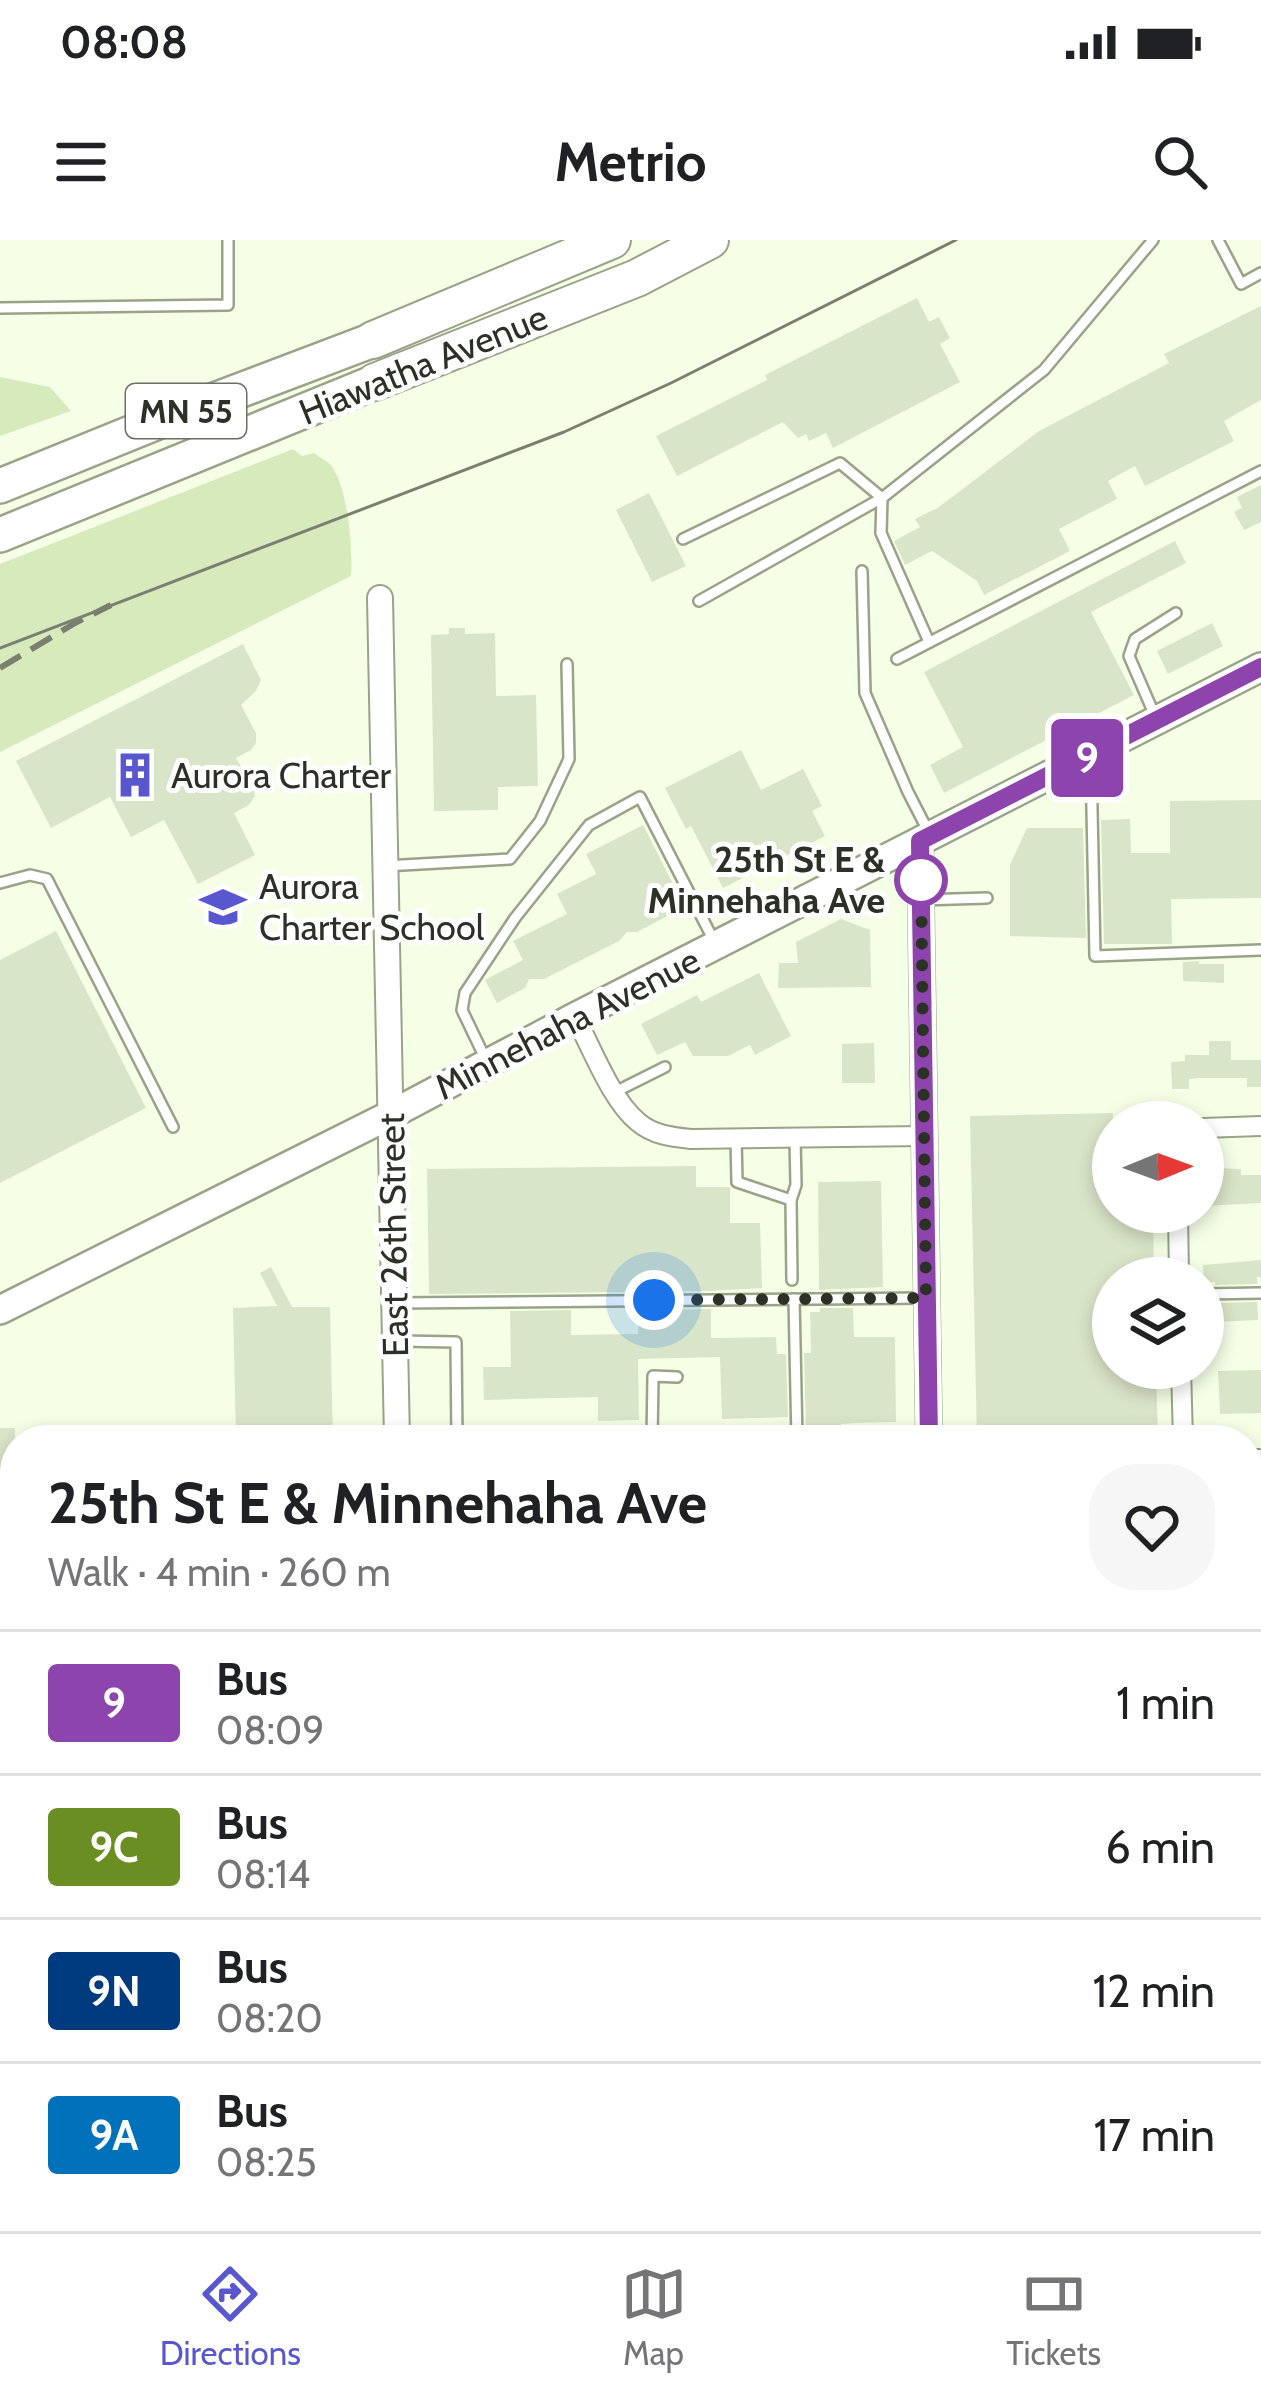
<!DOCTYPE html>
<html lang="en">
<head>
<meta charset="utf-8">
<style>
	:root { --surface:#fff; --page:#f6f6f6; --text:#202124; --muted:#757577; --line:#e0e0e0; --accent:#5957cf }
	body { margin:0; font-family:Cabin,sans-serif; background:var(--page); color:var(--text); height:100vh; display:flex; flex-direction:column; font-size:45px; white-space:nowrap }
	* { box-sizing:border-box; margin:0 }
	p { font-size:39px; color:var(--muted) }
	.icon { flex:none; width:66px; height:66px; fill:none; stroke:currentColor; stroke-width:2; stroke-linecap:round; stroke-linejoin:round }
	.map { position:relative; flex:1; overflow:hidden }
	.drawer { position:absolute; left:0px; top:1185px; width:1263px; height:807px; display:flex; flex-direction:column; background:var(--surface); border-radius:48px 48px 0 0; box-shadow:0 6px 18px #0003 }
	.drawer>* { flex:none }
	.badge { padding:0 24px; border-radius:9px; font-size:42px; line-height:78px }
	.needle { width:78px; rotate:89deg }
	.controls { position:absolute; left:1092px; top:861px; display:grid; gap:24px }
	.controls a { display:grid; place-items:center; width:132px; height:132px; border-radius:50%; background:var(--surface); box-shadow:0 6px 18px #0003; font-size:60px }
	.you { position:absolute; width:60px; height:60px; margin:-30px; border:9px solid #fff; border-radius:50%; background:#1a73e8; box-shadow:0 0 0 18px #1a73e833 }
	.map>.badge { position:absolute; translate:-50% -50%; box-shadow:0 0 0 6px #fff }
	.round { display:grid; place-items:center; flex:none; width:126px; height:126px; border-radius:48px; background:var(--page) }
	.summary { display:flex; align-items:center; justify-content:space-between; height:204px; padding:0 48px }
	h1 { font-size:57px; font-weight:700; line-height:90px }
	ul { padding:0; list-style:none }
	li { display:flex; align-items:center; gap:36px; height:144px; padding:0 48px; border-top:3px solid var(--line) }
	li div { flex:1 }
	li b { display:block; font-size:45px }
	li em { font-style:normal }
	li .badge { min-width:132px; font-weight:700; text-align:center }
	.status { display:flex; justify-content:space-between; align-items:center; height:84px; padding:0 60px; background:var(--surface); direction:ltr }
	.status svg { height:33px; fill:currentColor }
	header { display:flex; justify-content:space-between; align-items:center; height:156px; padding:0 48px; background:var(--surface); font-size:54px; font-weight:700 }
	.tab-bar { display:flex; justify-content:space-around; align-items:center; height:168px; border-top:3px solid var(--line); background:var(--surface); font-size:33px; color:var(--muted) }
	.tab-bar a { display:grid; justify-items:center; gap:6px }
	.tab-bar .current { color:var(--accent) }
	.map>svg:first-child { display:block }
	.green { fill:#d7eabc }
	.building { fill:#d9e5c8 }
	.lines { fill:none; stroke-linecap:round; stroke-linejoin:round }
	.service-casing { stroke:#98a387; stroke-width:14 }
	.minor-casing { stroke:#98a387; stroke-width:22 }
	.tertiary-casing { stroke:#98a387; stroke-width:28 }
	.secondary-casing { stroke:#98a387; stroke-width:32 }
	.trunk-casing { stroke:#98a387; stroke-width:38 }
	.motorway-casing { stroke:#98a387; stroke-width:40 }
	.service { stroke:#fff; stroke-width:9 }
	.minor { stroke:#fff; stroke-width:18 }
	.tertiary { stroke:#fff; stroke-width:24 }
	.secondary { stroke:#fff; stroke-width:27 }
	.trunk { stroke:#fff; stroke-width:33 }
	.motorway { stroke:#fff; stroke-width:36 }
	.tram { stroke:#79806f; stroke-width:3 }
	.rail { stroke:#79806f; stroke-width:6; stroke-dasharray:24 12; stroke-linecap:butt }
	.line-casing { stroke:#fff; stroke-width:27 }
	.line { stroke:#8e44ad; stroke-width:18 }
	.walk { stroke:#2c3125; stroke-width:12; stroke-dasharray:0 21.6 }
	.stop-dot { fill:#fff; stroke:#8e44ad; stroke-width:6 }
	.labels { text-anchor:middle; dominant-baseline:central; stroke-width:10; stroke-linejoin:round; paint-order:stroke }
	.shield { fill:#fff; stroke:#6b6f66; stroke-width:3 }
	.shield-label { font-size:33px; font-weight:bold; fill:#2c3125 }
	.street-label { font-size:36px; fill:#2c3125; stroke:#fff }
	.poi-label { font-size:36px; fill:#2c3125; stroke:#fff; text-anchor:start }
	.stop-label { font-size:36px; font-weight:bold; fill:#2c3125; stroke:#fff; text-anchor:end }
</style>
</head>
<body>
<div class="status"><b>08:08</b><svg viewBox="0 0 49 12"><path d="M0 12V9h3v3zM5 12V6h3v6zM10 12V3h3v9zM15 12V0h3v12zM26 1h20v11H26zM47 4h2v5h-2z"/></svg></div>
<header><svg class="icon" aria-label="menu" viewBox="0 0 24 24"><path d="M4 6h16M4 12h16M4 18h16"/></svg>Metrio<svg class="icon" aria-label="search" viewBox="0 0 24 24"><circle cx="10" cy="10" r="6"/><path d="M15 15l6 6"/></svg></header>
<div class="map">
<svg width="1261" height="1991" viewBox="0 0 1261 1991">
	<rect width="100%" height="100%" fill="#f4ffe6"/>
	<g class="green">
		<path d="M0 137 50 147 71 171 0 196Z"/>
		<path d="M293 209 302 216 314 213C315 214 329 223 330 224 348 245 353 309 351 336L0 512V324Z"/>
	</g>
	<g class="building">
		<path d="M917 58 929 82 939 77 950 98 940 104 960 142 833 208 826 193 809 201 806 194 798 198 783 182 677 236 656 196 767 140 765 135Z"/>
		<path d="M1261 66V160L1224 181 1234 201 1145 246 1135 226 1108 241 1117 259 1059 289 1070 311 984 355 977 341 932 311 905 325 894 301 920 287 915 279 939 267 1039 191 1169 123 1164 114Z"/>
		<path d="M1261 245V282L1244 290 1234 272 1242 268 1237 257Z"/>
		<path d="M649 253 686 326 652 342 616 270Z"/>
		<path d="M1175 301 1186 323 1091 372 1134 455 944 553 930 525 963 507 924 432Z"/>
		<path d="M1212 383 1223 406 1168 434 1157 411Z"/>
		<path d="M449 388H465V394L495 393 496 456 536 455 538 546 498 547V570L434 571 431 395 449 394Z"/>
		<path d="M243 404 261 440 256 451 241 465 256 493V503L251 510 236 518 254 550 255 556 249 565 234 573 255 615 198 644 164 580 131 597 110 557 51 588 16 521Z"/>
		<path d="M741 510 761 550 803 529 822 566 812 571 825 596 723 648 691 586 686 589 665 548Z"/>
		<path d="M1261 560V658L1171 659 1172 704H1104L1101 580 1130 579 1131 613H1170V561Z"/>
		<path d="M643 585 685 667 637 692H627L619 701 544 739H529L525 748 497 763 485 740 523 720 513 701 567 674 557 654 596 634 586 614Z"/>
		<path d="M1027 588H1083L1086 698 1010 696V625Z"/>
		<path d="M841 679 870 690 871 747 778 748 779 723H798L796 702Z"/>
		<path d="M56 691 146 868 0 943V720Z"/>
		<path d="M1199 721V724H1224V743L1183 741V722Z"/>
		<path d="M759 733 791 796 755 815 750 805 728 816H693L685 802 657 815 641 784 697 755 701 762Z"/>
		<path d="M1209 801H1231V820H1261V847H1247V838H1200L1189 839V849H1172L1171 822 1185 821V815H1209Z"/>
		<path d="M874 803 875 843H842V804Z"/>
		<path d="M1113 873V972H1153L1154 1038H1113V1128H1156L1158 1200H977L970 876Z"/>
		<path d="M696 926V947H730V983H760L762 1048 710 1051 429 1054 427 929Z"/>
		<path d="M1204 928 1241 929V935H1261V963L1204 966Z"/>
		<path d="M881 941 883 1047 819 1050 818 942Z"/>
		<path d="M1261 1020V1037H1257V1044L1215 1045V1042H1204L1203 1025Z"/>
		<path d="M271 1027 292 1067H330L333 1200H236L233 1068 277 1066 260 1033Z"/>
		<path d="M1257 1062 1258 1080 1216 1082V1063Z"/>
		<path d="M820 1068H853L854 1097H895L896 1182 855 1183 841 1184V1190L806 1191 804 1113H811L810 1072H820Z"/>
		<path d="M711 1069V1098L776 1097 777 1114H786L788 1177 722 1179 720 1117 638 1119 639 1180 598 1181V1157L484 1160 483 1127H511L510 1071 571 1070V1095L638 1094V1070Z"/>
		<path d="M1261 1130V1173L1220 1174 1218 1131Z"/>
		<path d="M130 1186V1200H68V1187Z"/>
		<path d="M0 1188H15V1461L0 1462Z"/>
		<path d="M0 1933H15V1977H45V1991H0Z"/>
		<rect x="244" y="1977" width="142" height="14"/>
		<path d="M486 1977H527L528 1991H486Z"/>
		<path d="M712 1977H861L862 1991H712Z"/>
		<rect x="996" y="1977" width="92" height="14"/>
		<path d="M1183 1977H1215L1216 1991H1184Z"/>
	</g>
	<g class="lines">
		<g class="service-casing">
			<g id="service">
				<path d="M1218 0 1241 44 1261 33"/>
				<path d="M0 68 228 65V0"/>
				<path d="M882 258 881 293 929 402"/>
				<path d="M683 299 840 223 882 258 1044 130 1153 0"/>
				<path d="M862 331 865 453 908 552 928 591"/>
				<path d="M699 361 882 258"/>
				<path d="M897 419 1261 231"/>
				<path d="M1155 476 1129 416 1135 399 1176 373"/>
				<path d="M1091 521 1095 716 1261 710"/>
				<path d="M385 626 510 619 540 581 569 519 567 424"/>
				<path d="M0 643 30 635 47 639 173 887"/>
				<path d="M921 660 987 658"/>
				<path d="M485 818 462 770 465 753 515 678 589 585 640 557 714 701"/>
				<path d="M615 852 665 827"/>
				<path d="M736 898 737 942 791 960"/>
				<path d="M792 1040 791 960 796 945 795 898"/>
				<path d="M1203 1054 1261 1053"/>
				<path d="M794 1059 797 1200"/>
				<path d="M398 1063 926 1058"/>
				<path d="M398 1101 456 1102 457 1200"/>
				<path d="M652 1200 653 1136 677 1137"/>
				<path d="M1248 1369H1261"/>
				<path d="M0 1482 6 1485 12 1875"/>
				<path d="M1248 1699H1261"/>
				<path d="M70 1977 72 1991"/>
				<path d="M100 1977 101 1991"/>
				<path d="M1168 1977V1991"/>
			</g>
		</g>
		<g class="minor-casing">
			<g id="minor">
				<path d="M575 777C592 808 611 860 638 882 653 895 672 897 691 899L924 896"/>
				<path d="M1203 888 1261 886"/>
				<path d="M1178 972 1179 1038"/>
				<path d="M1181 1128 1183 1200"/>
				<path d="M1248 1219H1261"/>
				<path d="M1248 1539 1261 1538"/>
				<path d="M416 1977V1991"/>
			</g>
		</g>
		<g class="tertiary-casing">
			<g id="tertiary">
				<path d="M380 358 397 1200"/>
				<path d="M920 601 929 1200"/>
				<path d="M1248 1868H1261"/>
				<path d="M0 1880 15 1879"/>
				<path d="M947 1977V1991"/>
			</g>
		</g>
		<g class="secondary-casing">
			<path id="secondary" d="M0 1070 392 874 575 777 1261 427"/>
		</g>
		<g class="trunk-casing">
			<g id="trunk">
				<path d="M0 246 175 175 373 100"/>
				<path d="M0 295 375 142"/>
			</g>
		</g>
		<g class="motorway-casing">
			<g id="motorway">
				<path d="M373 100 612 0"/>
				<path d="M375 142 637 38 710 0"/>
			</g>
		</g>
		<use href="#service" class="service"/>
		<use href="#minor" class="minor"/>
		<use href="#tertiary" class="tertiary"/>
		<use href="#secondary" class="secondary"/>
		<use href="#trunk" class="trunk"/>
		<use href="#motorway" class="motorway"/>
		<path class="tram" d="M0 408 564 192 671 143 956 0"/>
		<path class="rail" d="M0 428 75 383 111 365"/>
	</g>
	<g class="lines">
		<g class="line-casing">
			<path id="line" d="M929 1200 920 601 1261 427"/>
		</g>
		<use href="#line" class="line"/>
		<path class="walk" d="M654 1060 926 1058 921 634V640"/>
	</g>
	<defs>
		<g id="building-bare" transform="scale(3.6)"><path d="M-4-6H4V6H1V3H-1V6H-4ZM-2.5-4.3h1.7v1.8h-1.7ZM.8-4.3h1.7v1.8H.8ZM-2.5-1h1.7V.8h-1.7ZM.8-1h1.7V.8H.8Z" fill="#5957cf" stroke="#fff" stroke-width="2.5" paint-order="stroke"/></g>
		<g id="school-bare" transform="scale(3.6)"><path d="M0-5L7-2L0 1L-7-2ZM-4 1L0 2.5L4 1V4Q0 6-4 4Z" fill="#5957cf" stroke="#fff" stroke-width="2.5" paint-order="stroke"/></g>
	</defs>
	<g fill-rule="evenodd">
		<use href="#building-bare" x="135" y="535"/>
		<use href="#school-bare" x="223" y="667"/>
	</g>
	<circle class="stop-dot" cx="921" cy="640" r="24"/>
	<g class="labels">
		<rect class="shield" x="126" y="144" width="120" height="54" rx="9"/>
		<g class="shield-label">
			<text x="186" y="171">MN 55</text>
		</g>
		<g class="street-label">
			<text transform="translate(423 124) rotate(-22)">Hiawatha Avenue</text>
			<text transform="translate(567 783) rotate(-27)">Minnehaha Avenue</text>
			<text transform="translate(393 995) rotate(-91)">East 26th Street</text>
		</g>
		<g class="poi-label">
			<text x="171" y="535">Aurora Charter</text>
			<text x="259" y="646">Aurora<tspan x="259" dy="41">Charter School</tspan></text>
		</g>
		<g class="stop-label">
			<text x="885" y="619">25th St E &amp;<tspan x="885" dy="41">Minnehaha Ave</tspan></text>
		</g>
	</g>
</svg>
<div class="controls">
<a><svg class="needle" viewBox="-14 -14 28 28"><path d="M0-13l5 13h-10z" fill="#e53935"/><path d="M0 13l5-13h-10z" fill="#757577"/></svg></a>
<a><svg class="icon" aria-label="layers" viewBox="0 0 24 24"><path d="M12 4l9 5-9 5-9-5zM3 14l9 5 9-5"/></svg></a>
</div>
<div class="you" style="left:654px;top:1060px"></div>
<b class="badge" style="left:1087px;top:518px;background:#8e44ad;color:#fff">9</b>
<section class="drawer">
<div class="summary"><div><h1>25th St E &amp; Minnehaha Ave</h1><p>Walk · 4 min · 260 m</p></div><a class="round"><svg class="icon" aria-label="heart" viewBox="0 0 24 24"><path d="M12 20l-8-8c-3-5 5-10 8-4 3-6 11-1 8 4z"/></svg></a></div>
<ul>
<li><span class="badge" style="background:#8e44ad;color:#fff">9</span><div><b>Bus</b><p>08:09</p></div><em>1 min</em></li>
<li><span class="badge" style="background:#6b8e23;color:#fff">9C</span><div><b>Bus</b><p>08:14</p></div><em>6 min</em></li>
<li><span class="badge" style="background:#003b80;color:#fff">9N</span><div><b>Bus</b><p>08:20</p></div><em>12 min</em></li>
<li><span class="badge" style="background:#0072bc;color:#fff">9A</span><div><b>Bus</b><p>08:25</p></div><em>17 min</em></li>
</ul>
</section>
</div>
<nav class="tab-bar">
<a class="current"><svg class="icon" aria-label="directions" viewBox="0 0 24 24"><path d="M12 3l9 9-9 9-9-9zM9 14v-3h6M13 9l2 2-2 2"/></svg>Directions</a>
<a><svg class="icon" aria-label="map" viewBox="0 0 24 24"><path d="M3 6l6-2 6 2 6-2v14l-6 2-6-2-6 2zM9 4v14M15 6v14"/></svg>Map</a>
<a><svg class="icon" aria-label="tickets" viewBox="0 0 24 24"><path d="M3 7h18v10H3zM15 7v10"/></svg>Tickets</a>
</nav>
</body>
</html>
